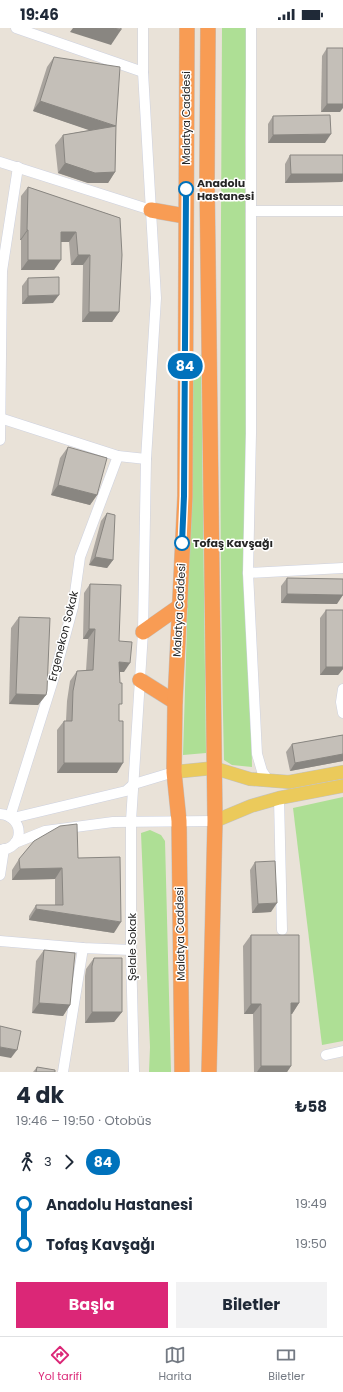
<!DOCTYPE html>
<html lang="tr">
<head>
<meta charset="utf-8">
<style>
	:root { --surface:#fff; --page:#f2f2f3; --text:#1f2937; --muted:#747a83; --line:#e0e1e3; --accent:#db2777 }
	body { margin:0; font-family:Poppins,sans-serif; background:var(--page); color:var(--text); height:100vh; display:flex; flex-direction:column; font-size:15px; white-space:nowrap }
	* { box-sizing:border-box; margin:0 }
	p { font-size:13px; color:var(--muted) }
	.icon { flex:none; width:22px; height:22px; fill:none; stroke:currentColor; stroke-width:2; stroke-linecap:round; stroke-linejoin:round }
	.map { position:relative; height:1044px; overflow:hidden }
	.panel { display:flex; flex-direction:column; background:var(--surface); flex:1 }
	.panel>* { flex:none }
	.badge { padding:0 8px; border-radius:13px; font-size:14px; line-height:26px }
	.map>.badge { position:absolute; translate:-50% -50%; box-shadow:0 0 0 2px #fff }
	.legs { display:flex; align-items:center; gap:6px; height:44px; padding:0 16px; font-size:13px }
	.legs p { margin-inline-start:auto }
	.overview { display:flex; align-items:center; justify-content:space-between; height:68px; padding:0 16px }
	h1 { font-size:22px; font-weight:700; line-height:30px }
	.action { display:flex; gap:8px; margin-top:auto; padding:8px 16px }
	.action a { flex:1; height:46px; border-radius:0px; background:var(--accent); color:#fff; font-size:16px; font-weight:700; line-height:46px; text-align:center }
	.action a+a { background:var(--page); color:var(--text) }
	ul { padding:0 16px; list-style:none }
	li { display:flex; align-items:center; gap:14px; height:40px; font-size:15px }
	li i { display:grid; place-items:center; width:6px; height:100%; margin:0 5px; background:currentColor }
	li i::after { content:''; width:10px; height:10px; margin:-5px; border:3px solid; border-radius:50%; background:var(--surface) }
	li p { margin-inline-start:auto }
	li:first-child i { background:linear-gradient(#0000 50%,currentColor 0) }
	li:last-child i { background:linear-gradient(currentColor 50%,#0000 0) }
	.status { display:flex; justify-content:space-between; align-items:center; height:28px; padding:0 20px; background:var(--surface); direction:ltr }
	.status svg { height:11px; fill:currentColor }
	.menu { display:flex; justify-content:space-around; align-items:center; height:56px; border-top:1px solid var(--line); background:var(--surface); font-size:11px; color:var(--muted) }
	.menu a { display:grid; justify-items:center; gap:2px }
	.menu .selected { color:var(--accent) }
	.map>svg:first-child { display:block }
	.green { fill:#aedf95 }
	.lines { fill:none; stroke-linecap:round; stroke-linejoin:round }
	.minor-casing { stroke:#cdd1df; stroke-width:11 }
	.major-casing { stroke:#c2c2c2; stroke-width:14 }
	.highway-casing { stroke:#c2c2c2; stroke-width:16 }
	.minor { stroke:#fff; stroke-width:10 }
	.major { stroke:#ebca5b; stroke-width:13 }
	.highway { stroke:#f89c54; stroke-width:15 }
	.wall { fill:#a9a49e }
	.shaded-wall { fill:#898681 }
	.building { fill:#c4bfb8; stroke:#898681 }
	.line-1-casing { stroke:#fff; stroke-width:9 }
	.line-1 { stroke:#0072bc; stroke-width:6 }
	.stop-1-dot { fill:#fff; stroke:#0072bc; stroke-width:2 }
	.labels { text-anchor:middle; dominant-baseline:central; stroke-width:3; stroke-linejoin:round; paint-order:stroke }
	.street-label { font-size:11px; fill:#262626; stroke:#fff }
	.stop-label { font-size:11px; font-weight:bold; fill:#262626; stroke:#fff; text-anchor:start }
</style>
</head>
<body>
<div class="status"><b>19:46</b><svg viewBox="0 0 49 12"><path d="M0 12V9h3v3zM5 12V6h3v6zM10 12V3h3v9zM15 12V0h3v12zM26 1h20v11H26zM47 4h2v5h-2z"/></svg></div>
<div class="map">
<svg width="343" height="1044" viewBox="0 0 343 1044">
	<rect width="100%" height="100%" fill="#e9e2d8"/>
	<g class="green">
		<path d="M222 0H247L245 109 246 450 252 739 232 737 224 732C218 488 221 244 222 0Z"/>
		<path d="M193 326 201 327 206 725 183 727 193 399Z"/>
		<path d="M343 769V1013L322 1017 293 780Z"/>
		<path d="M150 802 161 807 165 813 171 1044H149L150 1019 141 805Z"/>
	</g>
	<g class="lines">
		<g class="minor-casing">
			<g id="minor">
				<path d="M16 0 143 44"/>
				<path d="M251 0V405L248 545 257 726 262 743 268 752"/>
				<path d="M0 134 151 182"/>
				<path d="M251 183H343"/>
				<path d="M0 390 118 428 146 431"/>
				<path d="M0 412 2 243 18 139"/>
				<path d="M248 545 343 540"/>
				<path d="M343 661 341 674 343 685"/>
				<path d="M279 770 282 902"/>
				<path d="M0 786C25 788 25 821 0 822"/>
				<path d="M10 789 54 649 66 605 73 579 80 529 118 428"/>
				<path d="M13 790 126 763 134 756 174 744"/>
				<path d="M15 815 45 803 113 794 215 793"/>
				<path d="M0 847 4 821"/>
				<path d="M0 913 83 920 131 922"/>
				<path d="M326 1027 343 1023"/>
				<path d="M63 1044 83 920"/>
				<path d="M134 1044 131 922V793L143 604 146 431 156 270 143 44V0"/>
			</g>
		</g>
		<g class="major-casing">
			<g id="major">
				<path d="M174 744 214 740 250 751 289 754 343 744"/>
				<path d="M215 793 251 778 279 770 343 758"/>
			</g>
		</g>
		<g class="highway-casing">
			<g id="highway">
				<path d="M208 0 207 150 215 793 209 1044"/>
				<path d="M151 182 185 188"/>
				<path d="M143 604 180 578"/>
				<path d="M140 652 175 674"/>
				<path d="M182 1044 179 793 174 744 175 674 185 468 187 0"/>
			</g>
		</g>
		<use href="#minor" class="minor"/>
		<use href="#major" class="major"/>
		<use href="#highway" class="highway"/>
	</g>
	<g class="wall">
		<path d="M327 20 340 84H321L322 28Z"/>
		<path d="M54 29 116 98 115 144 108 155H88L58 145 55 117 63 107 90 102 33 83 47 39Z"/>
		<path d="M273 88 325 115H268V96Z"/>
		<path d="M290 127 342 154 285 155V136Z"/>
		<path d="M28 159 120 190 119 284 112 294H82L83 237H71L69 214H61L54 242H21V212H20L21 168Z"/>
		<path d="M28 250 53 275 22 276V258Z"/>
		<path d="M68 419 97 467 90 477 51 467 60 430Z"/>
		<path d="M107 485 113 532 107 540 89 537 101 493Z"/>
		<path d="M287 550 337 576 281 575V558Z"/>
		<path d="M90 556 119 613 124 644H119L117 745H57V702L64 693H66L67 673 70 653 77 643H86L88 611H83L84 565Z"/>
		<path d="M326 582H343V641L338 647H320V590Z"/>
		<path d="M19 589 46 667 38 677 9 676 11 600Z"/>
		<path d="M343 707V733L290 743 286 724 292 716Z"/>
		<path d="M78 830 114 905 29 892V888L36 877H55V851L12 852V842L19 831Z"/>
		<path d="M255 834 271 884 252 885 250 842Z"/>
		<path d="M251 907 299 975 292 986H291V1038L287 1044H254L253 986H244L243 918Z"/>
		<path d="M44 922 70 977 63 988 32 985 36 933Z"/>
		<path d="M94 930 122 984 114 994 85 995V948L86 941Z"/>
		<path d="M37 1039 55 1044H33Z"/>
	</g>
	<g class="shaded-wall">
		<path d="M73 0H114L121 2 111 17 70 4Z"/>
		<path d="M40 73 116 98 109 109 33 83Z"/>
		<path d="M327 76H343V80L340 84H321Z"/>
		<path d="M331 106 325 115H268L273 107Z"/>
		<path d="M65 135 115 144 108 155H88L58 145Z"/>
		<path d="M291 146H343V153L342 154 285 155Z"/>
		<path d="M27 202H28L21 212H20Z"/>
		<path d="M61 204H76L69 214H54Z"/>
		<path d="M78 227H90L83 237H71Z"/>
		<path d="M28 232H61L54 242H21Z"/>
		<path d="M59 267 53 275 22 276 28 268Z"/>
		<path d="M89 284H119L112 294H82Z"/>
		<path d="M58 457 97 467 90 477 51 467Z"/>
		<path d="M95 529 113 532 107 540 89 537Z"/>
		<path d="M287 566 343 567 337 576 281 575Z"/>
		<path d="M89 601H95L88 611H83Z"/>
		<path d="M119 634 130 635 124 644H112Z"/>
		<path d="M326 639H343V641L338 647H320Z"/>
		<path d="M16 666 46 667 38 677 9 676Z"/>
		<path d="M343 726V733L290 743 295 735Z"/>
		<path d="M64 735H123L117 745H57Z"/>
		<path d="M62 840 55 851 12 852 20 841Z"/>
		<path d="M277 875 271 884 252 885 258 876Z"/>
		<path d="M36 881 121 894 114 905 29 892Z"/>
		<path d="M39 975 70 977 63 988 32 985Z"/>
		<path d="M291 975H299L292 986H283Z"/>
		<path d="M251 976H261L253 986H244Z"/>
		<path d="M92 984H122L114 994 85 995Z"/>
		<path d="M0 1019 17 1022 11 1030 0 1028Z"/>
		<path d="M261 1038H291L287 1044H257Z"/>
	</g>
	<g class="building">
		<path d="M114 0H121V2Z"/>
		<rect x="327" y="20" width="16" height="56"/>
		<path d="M54 29 120 39 116 98 40 73Z"/>
		<path d="M330 87 331 106 273 107V88Z"/>
		<path d="M116 98 115 144 95 145 65 135 63 107Z"/>
		<path d="M290 127H343V146H291Z"/>
		<path d="M28 159 120 190 122 227 119 284H89L90 227H78L76 204H61V232H28V202H27Z"/>
		<path d="M59 249V267L28 268V250Z"/>
		<path d="M68 419 107 430 97 467 58 457Z"/>
		<path d="M107 485 115 487 113 532 95 529Z"/>
		<path d="M287 550 343 551V567L287 566Z"/>
		<path d="M90 556 121 557 119 613 132 614 130 635 119 634 120 655H122V676H119V693H123V735H64V693H72L73 663 77 643 93 642 95 601H89Z"/>
		<rect x="326" y="582" width="17" height="57"/>
		<path d="M19 589 50 590 47 662 46 667 16 666Z"/>
		<path d="M343 707V726L295 735 292 716Z"/>
		<path d="M77 796 78 830 120 829 121 894 36 881V877H63L62 840 20 841 19 831 34 813 60 798Z"/>
		<path d="M275 833 277 875 258 876 255 834Z"/>
		<path d="M251 907H299V975H291V1038H261V976H251Z"/>
		<path d="M44 922 75 925 70 977 39 975Z"/>
		<path d="M94 930H122V984H92V938Z"/>
		<path d="M0 998 21 1003 17 1022 0 1019Z"/>
		<path d="M37 1039 55 1042V1044H36Z"/>
	</g>
	<g class="lines">
		<g class="line-1-casing">
			<path id="line-1" d="M182 515 184 468 186 161"/>
		</g>
		<use href="#line-1" class="line-1"/>
	</g>
	<g class="stop-1-dot">
		<circle cx="186" cy="161" r="7"/>
		<circle cx="182" cy="515" r="7"/>
	</g>
	<g class="labels">
		<g class="street-label">
			<text transform="translate(186 90) rotate(-90)">Malatya Caddesi</text>
			<text transform="translate(179 582) rotate(-87)">Malatya Caddesi</text>
			<text transform="translate(63 608) rotate(-76)">Ergenekon Sokak</text>
			<text transform="translate(180 906) rotate(-91)">Malatya Caddesi</text>
			<text transform="translate(132 919) rotate(-90)">Şelale Sokak</text>
		</g>
		<g class="stop-label">
			<text x="197" y="155">Anadolu<tspan x="197" dy="13">Hastanesi</tspan></text>
			<text x="193" y="515">Tofaş Kavşağı</text>
		</g>
	</g>
</svg>
<b class="badge" style="left:185px;top:338px;background:#0072bc;color:#fff">84</b>
</div>
<section class="panel">
<div class="overview"><div><h1>4 dk</h1><p>19:46 – 19:50 · Otobüs</p></div><b>₺58</b></div>
<div class="legs"><svg class="icon" aria-label="walk" viewBox="0 0 24 24"><circle cx="13" cy="4" r="2"/><path d="M13 8l-2 6 4 7M11 14l-3 7M7 12l3-4h3l4 4"/></svg>3<svg class="icon" aria-label="forward" viewBox="0 0 24 24"><path d="M9 5l7 7-7 7"/></svg><b class="badge" style="background:#0072bc;color:#fff">84</b></div>
<ul>
<li><i style="color:#0072bc"></i><b>Anadolu Hastanesi</b><p>19:49</p></li>
<li><i style="color:#0072bc"></i><b>Tofaş Kavşağı</b><p>19:50</p></li>
</ul>
<div class="action"><a>Başla</a><a>Biletler</a></div>
</section>
<nav class="menu">
<a class="selected"><svg class="icon" aria-label="directions" viewBox="0 0 24 24"><path d="M12 3l9 9-9 9-9-9zM9 14v-3h6M13 9l2 2-2 2"/></svg>Yol tarifi</a>
<a><svg class="icon" aria-label="map" viewBox="0 0 24 24"><path d="M3 6l6-2 6 2 6-2v14l-6 2-6-2-6 2zM9 4v14M15 6v14"/></svg>Harita</a>
<a><svg class="icon" aria-label="tickets" viewBox="0 0 24 24"><path d="M3 7h18v10H3zM15 7v10"/></svg>Biletler</a>
</nav>
</body>
</html>
